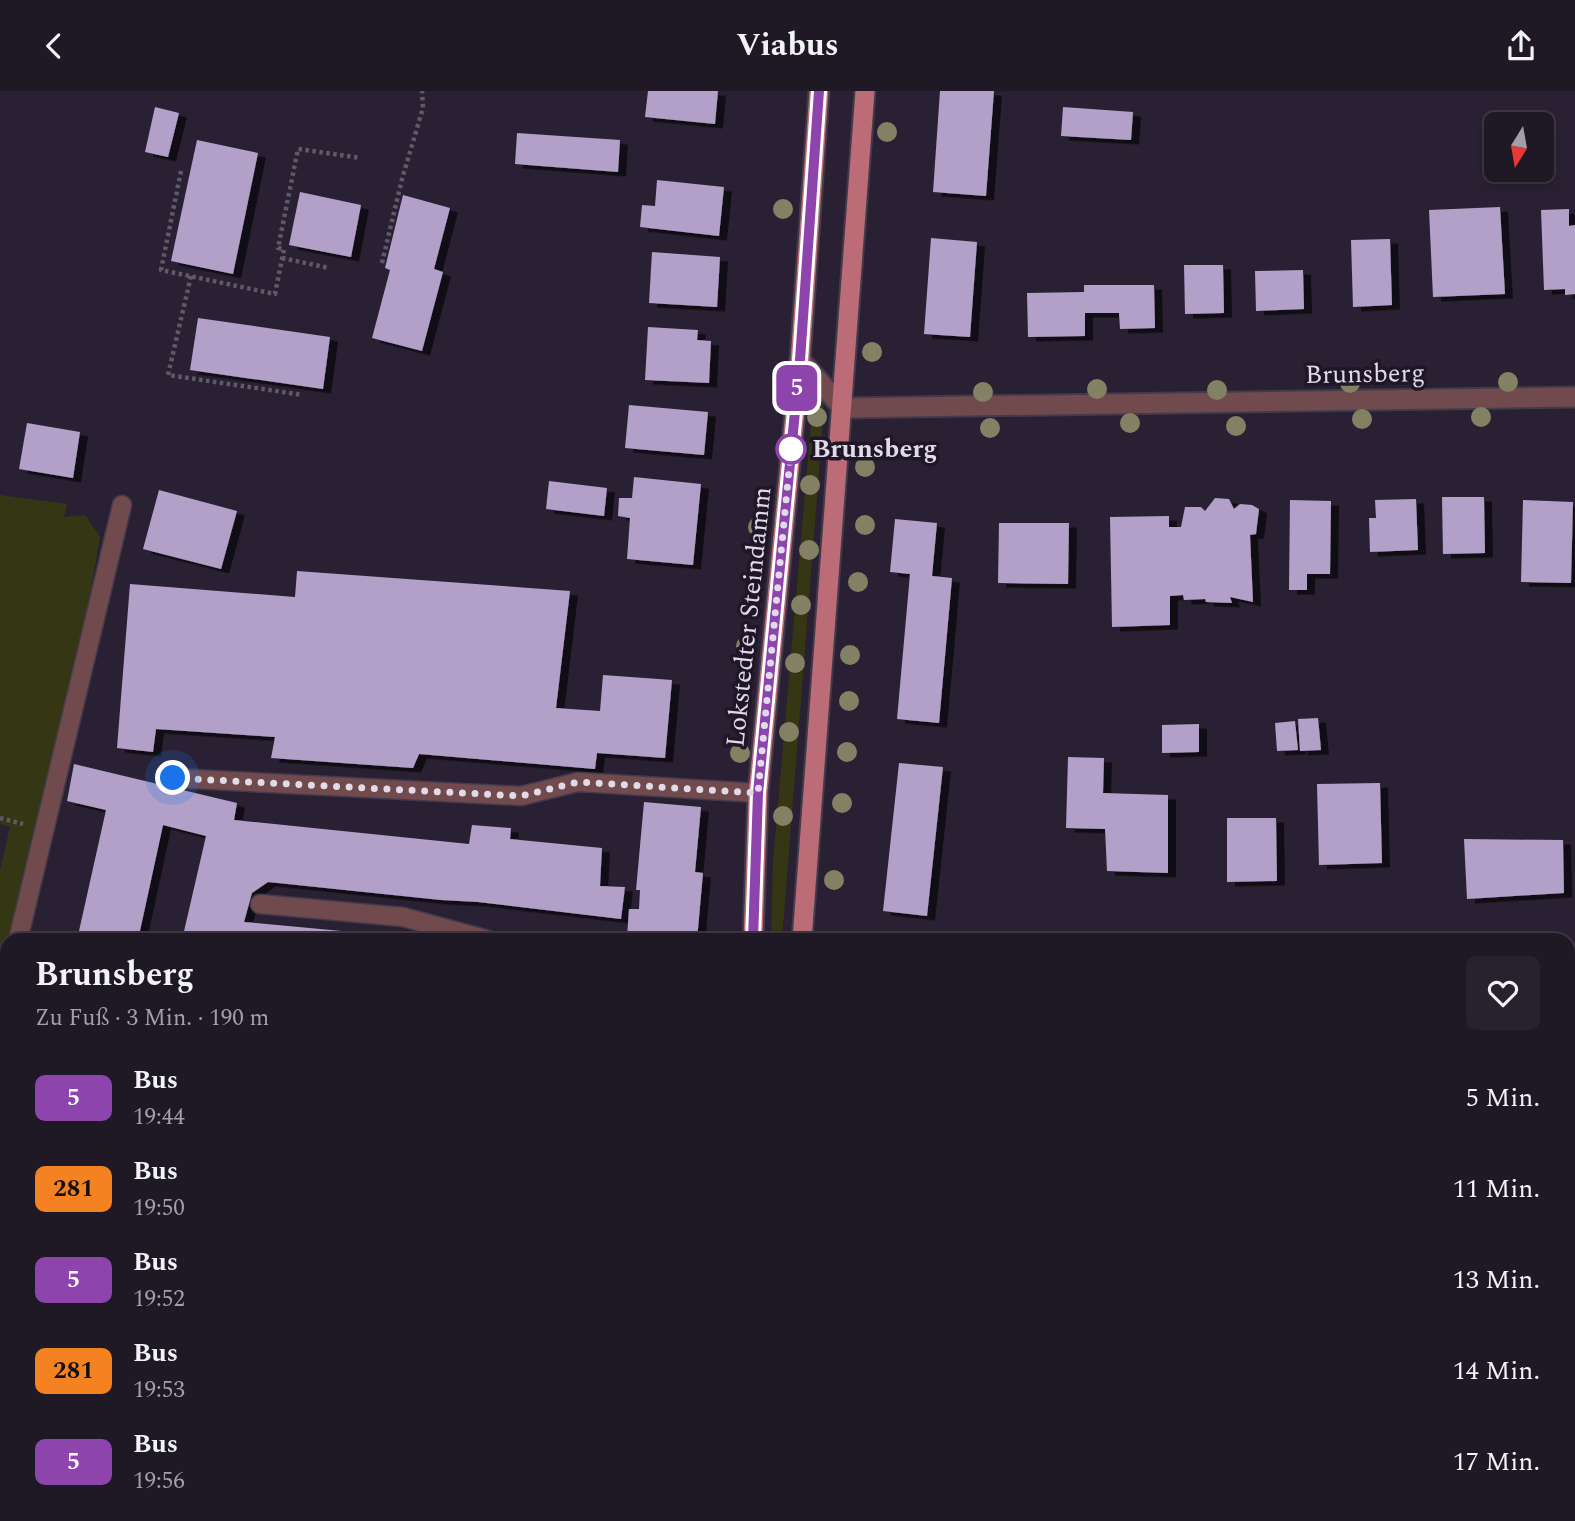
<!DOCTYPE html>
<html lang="de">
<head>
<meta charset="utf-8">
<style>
	:root { --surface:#1f1926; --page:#27222e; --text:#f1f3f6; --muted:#a1a0a7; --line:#3c3843 }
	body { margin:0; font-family:Spectral,serif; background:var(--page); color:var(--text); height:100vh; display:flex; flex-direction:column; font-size:26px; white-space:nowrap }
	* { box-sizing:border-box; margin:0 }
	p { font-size:23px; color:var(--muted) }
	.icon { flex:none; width:38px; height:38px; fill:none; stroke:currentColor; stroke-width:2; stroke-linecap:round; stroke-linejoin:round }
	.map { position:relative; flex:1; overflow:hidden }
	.details { position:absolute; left:0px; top:842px; width:1575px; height:590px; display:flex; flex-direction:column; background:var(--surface); border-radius:21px 21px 0 0; box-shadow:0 4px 10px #0003,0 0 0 2px var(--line) }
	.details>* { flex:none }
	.badge { padding:0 14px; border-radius:10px; font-size:24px; line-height:46px }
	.needle { width:46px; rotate:191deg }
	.fabs { position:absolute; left:1484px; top:21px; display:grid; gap:14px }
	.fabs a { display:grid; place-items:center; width:70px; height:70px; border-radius:10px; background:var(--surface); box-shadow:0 4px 10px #0003,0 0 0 2px var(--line); font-size:35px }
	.you { position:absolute; width:35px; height:35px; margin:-18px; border:5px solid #fff; border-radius:50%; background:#1a73e8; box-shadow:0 0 0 10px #1a73e833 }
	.map>.badge { position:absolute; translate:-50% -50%; box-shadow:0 0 0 4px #fff }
	.round { display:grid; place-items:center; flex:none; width:74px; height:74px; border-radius:10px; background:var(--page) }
	.head { display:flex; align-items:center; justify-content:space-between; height:119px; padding:0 35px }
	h1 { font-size:33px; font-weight:700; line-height:52px }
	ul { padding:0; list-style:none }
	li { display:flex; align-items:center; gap:21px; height:91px; padding:0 35px }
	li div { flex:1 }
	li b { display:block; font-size:26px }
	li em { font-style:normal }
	li .badge { min-width:77px; font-weight:700; text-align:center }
	header { display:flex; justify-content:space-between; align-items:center; height:91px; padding:0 35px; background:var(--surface); font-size:32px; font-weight:700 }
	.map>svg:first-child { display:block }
	.green { fill:#343614 }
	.building { fill:#b2a0c8; filter:url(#shadow) }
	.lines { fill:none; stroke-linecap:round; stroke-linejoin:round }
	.service-casing { stroke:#433b4c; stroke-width:21 }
	.minor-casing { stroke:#433b4c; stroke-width:23 }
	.primary-casing { stroke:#433b4c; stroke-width:23 }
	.path { stroke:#605969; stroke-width:4.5; stroke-dasharray:3.5 3.5; stroke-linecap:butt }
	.service { stroke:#714a4e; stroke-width:18 }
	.minor { stroke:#714a4e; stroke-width:19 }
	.primary { stroke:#bc6c76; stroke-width:19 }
	.tree { fill:#838164 }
	.line-casing { stroke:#fff; stroke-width:16 }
	.line { stroke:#8e44ad; stroke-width:10 }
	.walk { stroke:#e0dbe7; stroke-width:7; stroke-dasharray:0 12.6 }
	.stop-dot { fill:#fff; stroke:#8e44ad; stroke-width:3.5 }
	.labels { text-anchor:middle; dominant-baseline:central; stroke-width:7; stroke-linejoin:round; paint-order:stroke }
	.street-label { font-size:26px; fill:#e0dbe7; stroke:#1f1728 }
	.stop-label { font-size:26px; font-weight:bold; fill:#e0dbe7; stroke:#1f1728; text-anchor:start }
</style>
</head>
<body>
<header><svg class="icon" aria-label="back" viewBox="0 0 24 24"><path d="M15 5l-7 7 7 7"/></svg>Viabus<svg class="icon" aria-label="share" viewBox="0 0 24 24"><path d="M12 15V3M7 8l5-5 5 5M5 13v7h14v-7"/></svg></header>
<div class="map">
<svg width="1575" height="1430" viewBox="0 0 1575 1430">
	<defs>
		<filter id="shadow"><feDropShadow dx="8" dy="4.5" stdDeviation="0" flood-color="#0009"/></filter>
	</defs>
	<rect width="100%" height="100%" fill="#292133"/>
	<g class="green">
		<path d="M819 306 824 316 782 849H771L773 771 813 310Z"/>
		<path d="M0 404 67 413 64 426 85 424 100 446 51 731 19 849H7V895L0 925V779L10 736 0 733Z"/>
	</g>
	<g class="building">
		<path d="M648 0H718L715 33 645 26Z"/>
		<path d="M940 0H994L986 105 933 101Z"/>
		<path d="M155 16 179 22 168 66 145 61Z"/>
		<path d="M1063 16 1133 21 1131 49 1061 45Z"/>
		<path d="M517 42 620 49 618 81 515 73Z"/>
		<path d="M197 49 258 62 233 183 171 170Z"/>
		<path d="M657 89 724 96 719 145 640 136 642 114 655 115Z"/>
		<path d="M300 101 361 114 351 166 289 154Z"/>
		<path d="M403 104 450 117 434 178 443 181 422 260 372 247 390 179 385 177Z"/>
		<path d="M1500 116 1505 203 1433 206 1429 119Z"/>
		<path d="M1569 118V135L1575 134V203L1565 204V198L1544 199 1541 119Z"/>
		<path d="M931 147 977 151 970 246 924 243Z"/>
		<path d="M1390 148 1392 214 1353 216 1351 149Z"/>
		<path d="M652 161 720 166 717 216 649 212Z"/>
		<path d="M1184 174H1223L1224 222 1185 223Z"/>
		<path d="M1303 179 1304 218 1256 220 1255 180Z"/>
		<path d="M1084 194H1154L1155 237 1120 238 1119 222H1085V245L1028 246 1027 202 1084 201Z"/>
		<path d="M198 227 330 246 323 298 190 279Z"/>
		<path d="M648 236 698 239 697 249 711 250 709 292 645 289Z"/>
		<path d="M629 314 708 321 704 364 625 357Z"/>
		<path d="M27 332 80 341 73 387 19 378Z"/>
		<path d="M634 386 701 393 693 474 627 468 630 427 618 425 619 407H632Z"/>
		<path d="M549 390 607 397 604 425 546 418Z"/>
		<path d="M159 399 237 420 221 478 143 458Z"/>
		<path d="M1442 406H1484L1485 462 1443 463Z"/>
		<path d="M1215 407 1229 408 1234 418 1240 413 1252 414 1259 418 1256 443 1250 444 1253 511 1230 506 1232 512 1206 511 1205 508 1184 509 1183 504 1170 505V534L1112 536 1110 426 1169 425V436H1181L1185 416H1201L1205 420Z"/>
		<path d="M1416 408 1418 459 1370 461 1369 427H1376L1375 409Z"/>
		<path d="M1290 409 1331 410 1330 483H1307V499H1289Z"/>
		<path d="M1523 409 1573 411 1571 492 1521 491Z"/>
		<path d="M895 428 937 432 932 485 952 487 939 632 897 628 910 483 890 481Z"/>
		<path d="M999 432H1069L1068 493 998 492Z"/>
		<path d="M297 480 570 500 556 617 600 620 603 584 672 589 665 667 597 662 595 678 419 663 413 677 271 667 275 646 156 638 153 661 117 657 130 493 295 506Z"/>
		<path d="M1318 627 1321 659 1300 660 1298 628Z"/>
		<path d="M1295 630 1298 659 1277 660 1275 632Z"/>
		<path d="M1199 633V661L1162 662V634Z"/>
		<path d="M1068 666 1104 667 1103 702 1168 704V782L1107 780 1105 738 1066 737Z"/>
		<path d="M899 672 943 676 927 825 883 820Z"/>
		<path d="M74 673 237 712 234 729 469 753 472 734 511 737 510 748 602 757 600 795 625 796 621 828 478 811 441 809 268 791 252 802 244 831 417 847V849H182L206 745 163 734 138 849H77L106 719 67 710Z"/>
		<path d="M1380 692 1382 772 1319 774 1317 693Z"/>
		<path d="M644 711 701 716 695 781 703 782 697 849 627 846 629 818H639L640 799H636Z"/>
		<path d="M1227 727H1276L1277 790 1227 791Z"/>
		<path d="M1464 748 1563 749 1564 802 1467 808Z"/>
		<path d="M6 970H7V1038L0 1036V998Z"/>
		<path d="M1568 1000 1575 1007V1082H1568Z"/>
		<path d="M0 1179 7 1180V1255L0 1254Z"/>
		<path d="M173 1424H246L244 1430H172Z"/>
		<path d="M388 1424 412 1429V1430H387Z"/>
		<path d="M420 1424H435L442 1426 441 1430H418Z"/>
		<rect x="858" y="1424" width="148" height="6"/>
		<rect x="1178" y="1424" width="47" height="6"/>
		<rect x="1258" y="1424" width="94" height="6"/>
		<rect x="1375" y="1424" width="45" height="6"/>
		<rect x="1449" y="1424" width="58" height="6"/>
	</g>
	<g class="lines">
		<g class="service-casing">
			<g id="service">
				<path d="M173 687 521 705 578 691 758 702"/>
				<path d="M260 813 403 826 488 849"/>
				<path d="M18 849 122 414"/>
				<path d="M0 925 7 895"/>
			</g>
		</g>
		<g class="minor-casing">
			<g id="minor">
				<path d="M800 269 843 317 1575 306"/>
				<path d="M1568 870 1575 869"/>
				<path d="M0 1094 7 1095"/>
				<path d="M320 1430 322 1424"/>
			</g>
		</g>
		<g class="primary-casing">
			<g id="primary">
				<path d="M753 849 758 702 800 269 819 0"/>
				<path d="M802 849 865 0"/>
				<path d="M747 1424V1430"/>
				<path d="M776 1430V1424"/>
			</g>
		</g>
		<g class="path">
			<path d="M181 80 161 179 275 203 284 158 278 157 298 58 361 67"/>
			<path d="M282 167 329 177"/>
			<path d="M382 172 402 88 423 17 422 0"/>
			<path d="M191 185 168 284 303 304"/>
			<path d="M0 727 23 733"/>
			<path d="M1568 1116H1575"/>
		</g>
		<use href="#service" class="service"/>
		<use href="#minor" class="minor"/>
		<use href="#primary" class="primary"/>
	</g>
	<g class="tree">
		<circle cx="887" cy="41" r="10"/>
		<circle cx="783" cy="118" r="10"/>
		<circle cx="872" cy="261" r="10"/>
		<circle cx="1508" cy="291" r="10"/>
		<circle cx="1350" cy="292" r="10"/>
		<circle cx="1097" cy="298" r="10"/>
		<circle cx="1217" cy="299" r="10"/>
		<circle cx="983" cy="301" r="10"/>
		<circle cx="817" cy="326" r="10"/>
		<circle cx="1481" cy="326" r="10"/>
		<circle cx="1362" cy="328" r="10"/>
		<circle cx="1130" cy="332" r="10"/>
		<circle cx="1236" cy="335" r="10"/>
		<circle cx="990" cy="337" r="10"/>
		<circle cx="865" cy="376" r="10"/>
		<circle cx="810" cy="394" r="10"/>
		<circle cx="865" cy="434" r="10"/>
		<circle cx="758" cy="436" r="10"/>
		<circle cx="809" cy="459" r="10"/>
		<circle cx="858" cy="491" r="10"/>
		<circle cx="801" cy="514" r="10"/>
		<circle cx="746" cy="555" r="10"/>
		<circle cx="850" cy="564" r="10"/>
		<circle cx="795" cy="572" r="10"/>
		<circle cx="849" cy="610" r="10"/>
		<circle cx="789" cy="641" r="10"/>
		<circle cx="847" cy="661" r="10"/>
		<circle cx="740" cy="662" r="10"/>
		<circle cx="842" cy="712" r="10"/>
		<circle cx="783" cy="725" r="10"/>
		<circle cx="834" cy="789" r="10"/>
	</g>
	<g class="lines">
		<g class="line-casing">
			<path id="line" d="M753 849 758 702 800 269 819 0"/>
		</g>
		<use href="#line" class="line"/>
		<path class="walk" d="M173 687 521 705 578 691 758 702 791 358"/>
	</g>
	<circle class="stop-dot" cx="791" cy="358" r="14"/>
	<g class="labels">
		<g class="street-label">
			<text transform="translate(1365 283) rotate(-1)">Brunsberg</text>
			<text transform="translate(749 526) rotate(-84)">Lokstedter Steindamm</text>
		</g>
		<g class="stop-label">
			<text x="812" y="358">Brunsberg</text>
		</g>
	</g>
</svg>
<div class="fabs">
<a><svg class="needle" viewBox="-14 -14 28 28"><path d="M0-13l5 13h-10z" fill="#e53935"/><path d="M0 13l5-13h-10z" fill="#a1a0a7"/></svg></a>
</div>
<div class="you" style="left:173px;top:687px"></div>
<b class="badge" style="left:797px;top:297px;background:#8e44ad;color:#fff">5</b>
<section class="details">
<div class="head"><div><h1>Brunsberg</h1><p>Zu Fuß · 3 Min. · 190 m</p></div><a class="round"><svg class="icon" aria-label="heart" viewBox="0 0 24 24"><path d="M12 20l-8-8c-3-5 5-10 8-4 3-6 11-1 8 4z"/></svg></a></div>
<ul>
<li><span class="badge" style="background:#8e44ad;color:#fff">5</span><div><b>Bus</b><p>19:44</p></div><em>5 Min.</em></li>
<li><span class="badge" style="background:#f58220;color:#111">281</span><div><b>Bus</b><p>19:50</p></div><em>11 Min.</em></li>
<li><span class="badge" style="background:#8e44ad;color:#fff">5</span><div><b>Bus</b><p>19:52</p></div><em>13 Min.</em></li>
<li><span class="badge" style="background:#f58220;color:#111">281</span><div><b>Bus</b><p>19:53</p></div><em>14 Min.</em></li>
<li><span class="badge" style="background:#8e44ad;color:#fff">5</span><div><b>Bus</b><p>19:56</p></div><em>17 Min.</em></li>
</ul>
</section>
</div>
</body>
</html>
